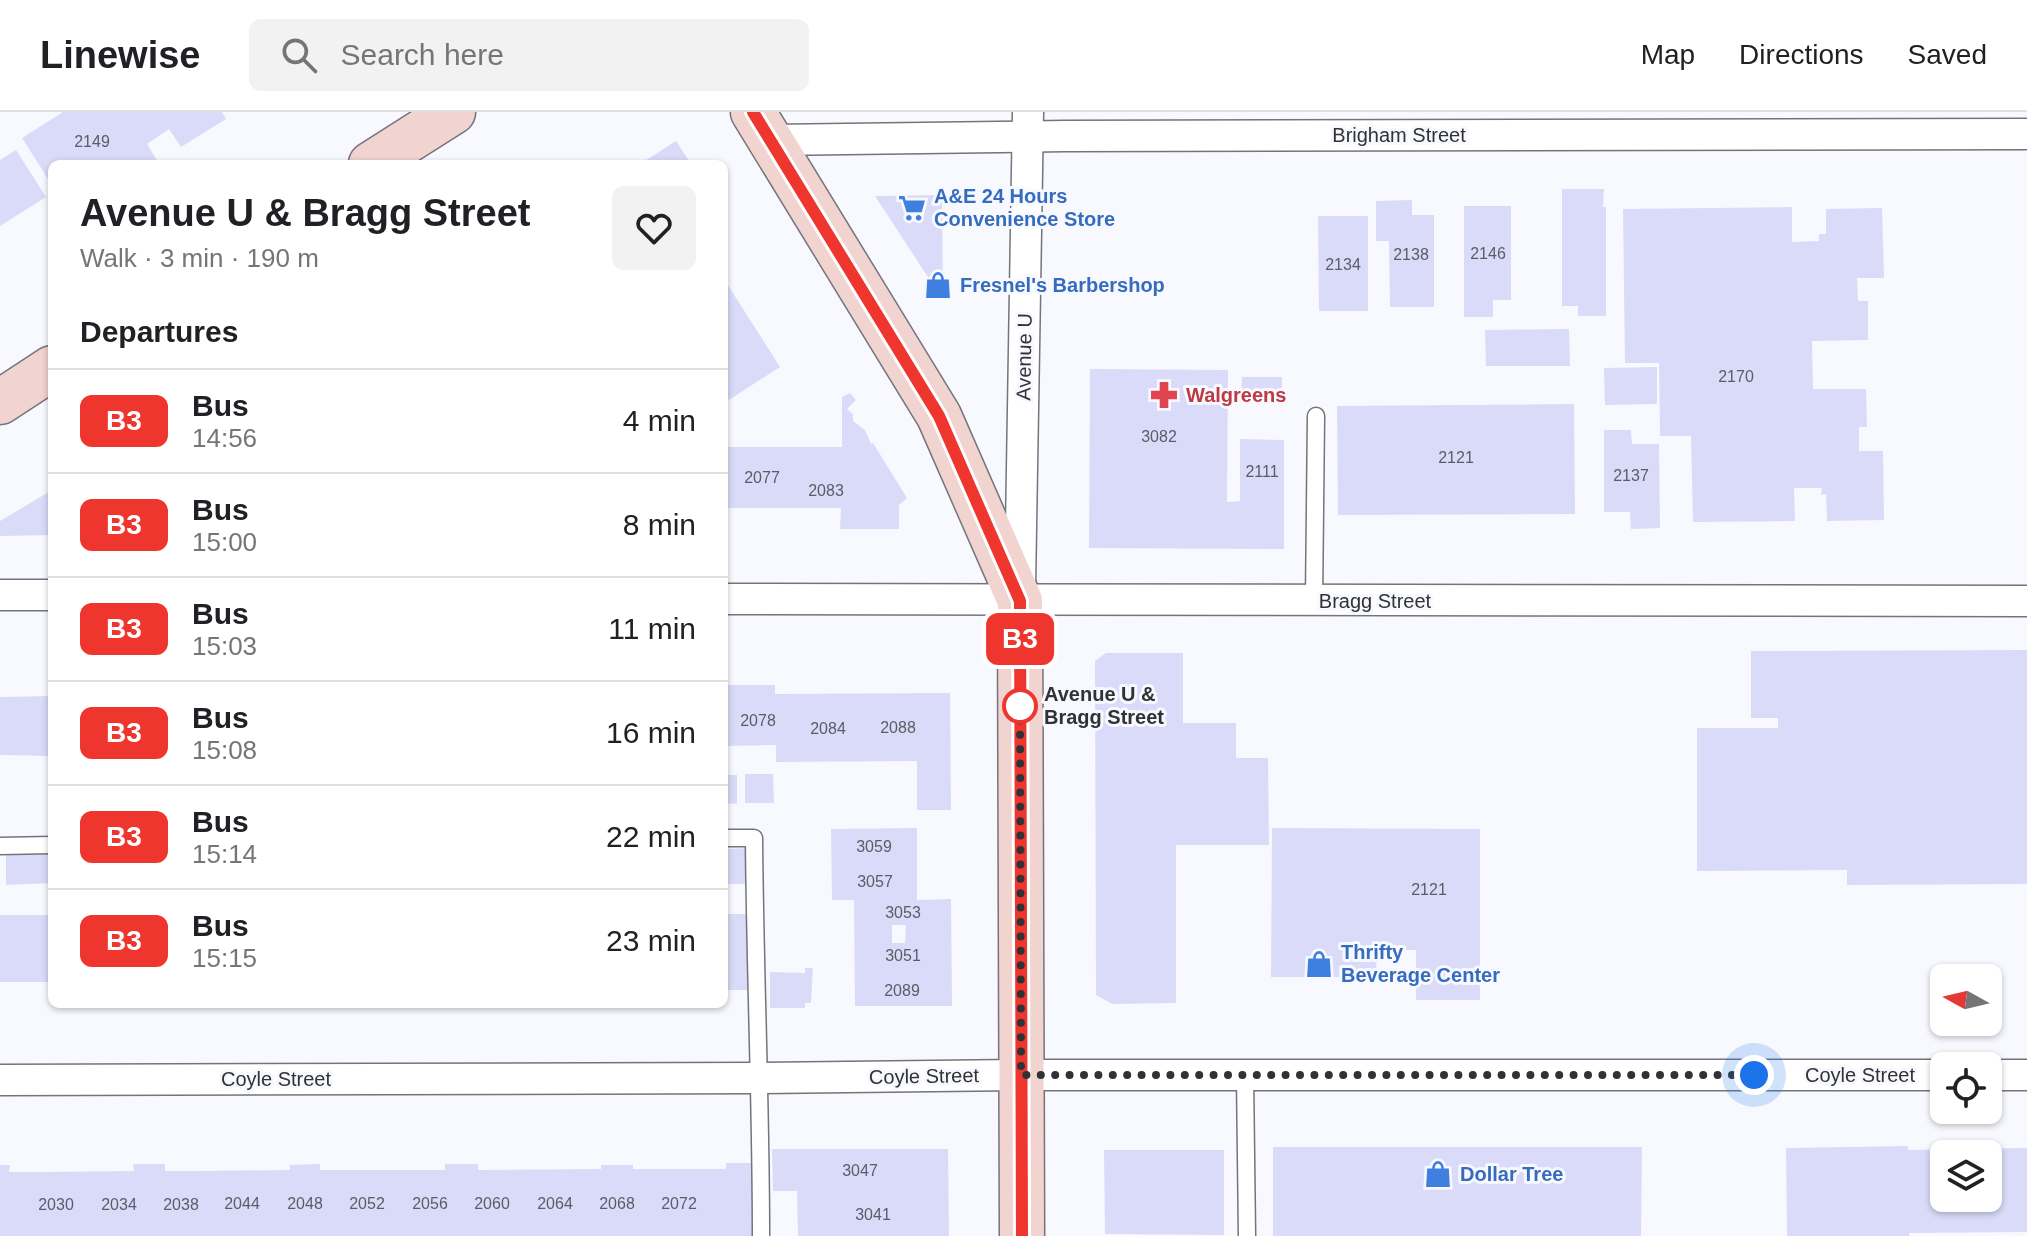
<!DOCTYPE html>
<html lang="en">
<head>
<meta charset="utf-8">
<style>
	:root { --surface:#fff; --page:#f2f2f2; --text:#202124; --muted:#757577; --line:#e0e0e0 }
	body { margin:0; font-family:Helvetica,sans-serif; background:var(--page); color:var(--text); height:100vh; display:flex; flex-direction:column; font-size:30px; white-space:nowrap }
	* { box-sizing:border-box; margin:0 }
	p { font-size:26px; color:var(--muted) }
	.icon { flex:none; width:44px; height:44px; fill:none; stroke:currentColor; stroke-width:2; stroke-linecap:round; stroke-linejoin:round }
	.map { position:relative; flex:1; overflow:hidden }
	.panel { position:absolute; left:48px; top:48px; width:680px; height:848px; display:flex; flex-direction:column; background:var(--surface); border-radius:12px; box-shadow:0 2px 6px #0004 }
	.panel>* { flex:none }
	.badge { padding:0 16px; border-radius:12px; font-size:28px; line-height:52px }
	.needle { width:52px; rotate:278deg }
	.buttons { position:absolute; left:1930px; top:852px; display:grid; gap:16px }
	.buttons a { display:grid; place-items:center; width:72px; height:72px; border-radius:12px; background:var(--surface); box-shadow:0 2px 6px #0004; font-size:40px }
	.you { position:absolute; width:40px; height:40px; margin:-20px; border:6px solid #fff; border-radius:50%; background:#1a73e8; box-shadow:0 0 0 12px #1a73e833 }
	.map>.badge { position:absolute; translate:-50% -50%; box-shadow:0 0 0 4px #fff }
	h2 { padding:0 32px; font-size:30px; line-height:72px }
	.round { display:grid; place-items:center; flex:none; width:84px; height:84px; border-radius:12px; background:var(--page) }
	.overview { display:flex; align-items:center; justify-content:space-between; height:136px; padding:0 32px }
	h1 { font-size:38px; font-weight:800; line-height:60px }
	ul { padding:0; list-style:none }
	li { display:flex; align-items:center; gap:24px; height:104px; padding:0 32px; border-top:2px solid var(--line) }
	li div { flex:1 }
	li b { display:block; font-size:30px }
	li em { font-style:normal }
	li .badge { min-width:88px; font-weight:700; text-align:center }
	header { display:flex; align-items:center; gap:48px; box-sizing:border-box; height:112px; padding:0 40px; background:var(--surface); border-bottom:2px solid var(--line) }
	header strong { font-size:38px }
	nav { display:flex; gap:44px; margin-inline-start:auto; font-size:28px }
	.search { width:560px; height:72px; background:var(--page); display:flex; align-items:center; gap:20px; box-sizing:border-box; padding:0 28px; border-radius:12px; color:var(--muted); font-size:30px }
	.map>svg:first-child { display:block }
	.building { fill:#dadbf9; fill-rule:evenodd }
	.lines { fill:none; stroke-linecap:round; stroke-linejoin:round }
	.service-casing { stroke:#73747c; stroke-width:19 }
	.minor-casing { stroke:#73747c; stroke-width:33 }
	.secondary-casing { stroke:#73747c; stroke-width:47 }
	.service { stroke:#fff; stroke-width:16 }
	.minor { stroke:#fff; stroke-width:30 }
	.secondary { stroke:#f1d3cf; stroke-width:44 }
	.line-casing { stroke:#fff; stroke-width:18 }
	.line { stroke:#ee352e; stroke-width:12 }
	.walk { stroke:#313235; stroke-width:8; stroke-dasharray:0 14.4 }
	.stop-dot { fill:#fff; stroke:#ee352e; stroke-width:4 }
	.labels { text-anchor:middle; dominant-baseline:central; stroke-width:6; stroke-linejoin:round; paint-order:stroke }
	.number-label { font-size:16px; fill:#5b5c66 }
	.street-label { font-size:20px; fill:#313235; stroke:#f8f9ff }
	.shop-label { font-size:20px; font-weight:bold; fill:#366cbe; stroke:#f8f9ff; text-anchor:start }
	.health-label { font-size:20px; font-weight:bold; fill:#be3a42; stroke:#f8f9ff; text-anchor:start }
	.stop-label { font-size:20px; font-weight:bold; fill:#313235; stroke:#f8f9ff; text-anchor:start }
</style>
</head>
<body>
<header>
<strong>Linewise</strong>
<div class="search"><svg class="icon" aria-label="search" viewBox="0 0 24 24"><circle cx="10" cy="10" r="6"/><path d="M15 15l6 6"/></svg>Search here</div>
<nav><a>Map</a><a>Directions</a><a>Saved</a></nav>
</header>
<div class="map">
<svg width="2027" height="1124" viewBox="0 0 2027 1124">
	<rect width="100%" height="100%" fill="#f8f9ff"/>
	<g class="building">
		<path d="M63 0H222L226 7 181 35 169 17 147 32 158 50 155 52H52V73L22 26Z"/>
		<path d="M676 29 691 52H640Z"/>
		<path d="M16 38 46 85 0 114V48Z"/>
		<path d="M1562 77H1604L1603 95H1606V204H1578V194H1562Z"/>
		<path d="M942 83 943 188 875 84Z"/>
		<path d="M1412 88V103H1434V195H1390L1389 129H1376V89Z"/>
		<path d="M1464 94H1511V188H1493V205H1464Z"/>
		<path d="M1792 95V130L1819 129V122H1826V97L1882 96 1884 166H1857L1858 189H1868V228L1812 229 1813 277H1866L1867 315H1859V339H1883L1884 408 1827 409 1826 382 1821 383 1822 376H1794L1795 409 1693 410 1691 324H1660L1659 251H1625L1623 97Z"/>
		<path d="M1318 104H1368V199H1319Z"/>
		<path d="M724 167 780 255 729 288 724 280Z"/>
		<path d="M1569 217 1570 254H1486L1485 218Z"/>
		<path d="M1657 255V292L1605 293 1604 256Z"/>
		<path d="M1090 257 1228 258 1227 390 1240 389V327L1284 328V437L1089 436Z"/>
		<path d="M1242 265H1282V285L1241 284Z"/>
		<path d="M850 281 856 288 847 297 853 302V309L865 318 871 332 873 331 907 386 899 393V417H840L841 396H724V335H842V285Z"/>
		<path d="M1574 292 1575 402 1338 403 1337 294Z"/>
		<path d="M1604 318H1631L1632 332H1659L1660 416 1631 417 1630 400H1604Z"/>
		<path d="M52 378V423L0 424V409Z"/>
		<path d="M2027 538V772L1847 773V758L1697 759V616H1778V606H1751V539Z"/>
		<path d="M1106 541H1183V611H1236V646H1268L1269 733H1176V891L1112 892 1096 883 1095 549Z"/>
		<path d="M724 573H775V582L950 581 951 698H917V649L776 650V633L724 634Z"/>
		<path d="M52 584V644L0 643V585Z"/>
		<path d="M745 662H773L774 691H745Z"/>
		<path d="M724 663H737V692L724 691Z"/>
		<path d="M917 716V788L951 787 952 894H855L854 788H832L831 717ZM892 813H906L905 831H892Z"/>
		<path d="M1272 716 1480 717V888H1416V838H1377L1376 865H1271Z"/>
		<path d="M750 736V772H724V737Z"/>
		<path d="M52 738V771L6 773V739Z"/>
		<rect x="724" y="802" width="29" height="76"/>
		<rect x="0" y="803" width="52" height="67"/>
		<path d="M805 856H813L811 891H805V896H770V860L805 861Z"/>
		<path d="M1908 1034V1038L2027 1036V1120L1909 1121V1124H1787L1786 1036ZM1944 1042H1988V1086H1944Z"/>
		<path d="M1273 1035H1642L1641 1124H1273Z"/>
		<path d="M772 1037H948L949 1124H798L797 1079H773Z"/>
		<path d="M1104 1038H1224V1123L1105 1122Z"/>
		<path d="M726 1051H756L757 1124H0V1053H10L9 1060H41L134 1059 133 1052H165V1059H196L290 1058V1053L320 1052V1058H445V1052H478V1058L601 1057V1053H633V1057H726Z"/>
	</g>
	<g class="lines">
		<g class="service-casing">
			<g id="service">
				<path d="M1314 489 1316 304"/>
				<path d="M724 726H754C755 859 761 991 761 1124"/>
				<path d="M0 734 52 733"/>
				<path d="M1245 963 1247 1124"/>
			</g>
		</g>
		<g class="minor-casing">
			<g id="minor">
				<path d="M771 28 1065 24 2027 22"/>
				<path d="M1020 475 1028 0"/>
				<path d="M0 483H52"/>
				<path d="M724 487 2027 489"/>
				<path d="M1988 963H2027"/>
				<path d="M0 968 760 966 1021 963H1944"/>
			</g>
		</g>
		<g class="secondary-casing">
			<g id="secondary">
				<path d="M753 0 939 304 1020 489 1022 1124"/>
				<path d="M371 52 453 0"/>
				<path d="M0 290 52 256"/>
			</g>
		</g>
		<use href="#service" class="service"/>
		<use href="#minor" class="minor"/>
		<use href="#secondary" class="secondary"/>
	</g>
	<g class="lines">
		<g class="line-casing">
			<path id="line" d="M753 0 939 304 1020 489 1022 1124"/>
		</g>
		<use href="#line" class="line"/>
		<path class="walk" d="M1020 594 1021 963H1754"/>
	</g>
	<defs>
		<g id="supermarket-bare" transform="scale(2.16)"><path d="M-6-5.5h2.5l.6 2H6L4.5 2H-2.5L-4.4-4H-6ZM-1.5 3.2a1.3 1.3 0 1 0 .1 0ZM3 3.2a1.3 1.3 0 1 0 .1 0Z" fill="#3f7fe0" stroke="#f8f9ff" stroke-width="2.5" paint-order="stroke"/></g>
		<g id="shop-bare" transform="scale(2.16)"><path d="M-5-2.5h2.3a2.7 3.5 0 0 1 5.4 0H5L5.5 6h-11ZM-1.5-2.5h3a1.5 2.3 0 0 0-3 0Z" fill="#3f7fe0" stroke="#f8f9ff" stroke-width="2.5" paint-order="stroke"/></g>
		<g id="pharmacy-bare" transform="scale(2.16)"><path d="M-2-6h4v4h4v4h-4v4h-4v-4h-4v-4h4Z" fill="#e0444e" stroke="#f8f9ff" stroke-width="2.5" paint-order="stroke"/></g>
	</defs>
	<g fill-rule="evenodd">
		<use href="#supermarket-bare" x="912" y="96"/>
		<use href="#shop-bare" x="938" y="173"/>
		<use href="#pharmacy-bare" x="1164" y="283"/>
		<use href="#shop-bare" x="1319" y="852"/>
		<use href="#shop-bare" x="1438" y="1062"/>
	</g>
	<circle class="stop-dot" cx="1020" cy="594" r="16"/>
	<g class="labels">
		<g class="number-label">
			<text x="92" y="29">2149</text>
			<text x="1488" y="141">2146</text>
			<text x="1411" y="142">2138</text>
			<text x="1343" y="152">2134</text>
			<text x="1736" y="264">2170</text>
			<text x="1159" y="324">3082</text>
			<text x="1456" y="345">2121</text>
			<text x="1262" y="359">2111</text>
			<text x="1631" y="363">2137</text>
			<text x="762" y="365">2077</text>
			<text x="826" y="378">2083</text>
			<text x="758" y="608">2078</text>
			<text x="898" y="615">2088</text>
			<text x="828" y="616">2084</text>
			<text x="874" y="734">3059</text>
			<text x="875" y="769">3057</text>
			<text x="1429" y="777">2121</text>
			<text x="903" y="800">3053</text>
			<text x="903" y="843">3051</text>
			<text x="902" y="878">2089</text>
			<text x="860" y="1058">3047</text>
			<text x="242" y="1091">2044</text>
			<text x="305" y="1091">2048</text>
			<text x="367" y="1091">2052</text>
			<text x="430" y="1091">2056</text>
			<text x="492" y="1091">2060</text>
			<text x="555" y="1091">2064</text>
			<text x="617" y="1091">2068</text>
			<text x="679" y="1091">2072</text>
			<text x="56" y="1092">2030</text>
			<text x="119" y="1092">2034</text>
			<text x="181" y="1092">2038</text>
			<text x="873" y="1102">3041</text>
		</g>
		<g class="street-label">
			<text x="1399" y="23">Brigham Street</text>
			<text transform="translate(1024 245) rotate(-89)">Avenue U</text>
			<text x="1375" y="489">Bragg Street</text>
			<text x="1860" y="963">Coyle Street</text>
			<text transform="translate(924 964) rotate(-1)">Coyle Street</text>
			<text x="276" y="967">Coyle Street</text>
		</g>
		<g class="shop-label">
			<text x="934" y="84">A&amp;E 24 Hours<tspan x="934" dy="23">Convenience Store</tspan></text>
			<text x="960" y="173">Fresnel's Barbershop</text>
			<text x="1341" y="840">Thrifty<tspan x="1341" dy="23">Beverage Center</tspan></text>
			<text x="1460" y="1062">Dollar Tree</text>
		</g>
		<g class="health-label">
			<text x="1186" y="283">Walgreens</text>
		</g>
		<g class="stop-label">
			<text x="1044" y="582">Avenue U &amp;<tspan x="1044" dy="23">Bragg Street</tspan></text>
		</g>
	</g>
</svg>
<div class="buttons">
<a><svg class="needle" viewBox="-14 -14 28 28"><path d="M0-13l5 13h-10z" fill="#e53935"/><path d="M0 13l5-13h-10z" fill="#757577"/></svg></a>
<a><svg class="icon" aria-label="locate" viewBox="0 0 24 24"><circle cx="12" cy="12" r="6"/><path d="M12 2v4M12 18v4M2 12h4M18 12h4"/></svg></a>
<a><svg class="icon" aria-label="layers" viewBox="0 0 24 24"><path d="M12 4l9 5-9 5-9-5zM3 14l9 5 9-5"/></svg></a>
</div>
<div class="you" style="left:1754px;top:963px"></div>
<b class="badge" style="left:1020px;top:527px;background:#ee352e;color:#fff">B3</b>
<section class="panel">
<div class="overview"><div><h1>Avenue U &amp; Bragg Street</h1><p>Walk · 3 min · 190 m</p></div><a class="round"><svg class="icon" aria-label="heart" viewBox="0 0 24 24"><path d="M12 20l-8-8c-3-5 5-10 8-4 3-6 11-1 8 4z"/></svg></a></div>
<h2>Departures</h2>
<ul>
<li><span class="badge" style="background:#ee352e;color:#fff">B3</span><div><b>Bus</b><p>14:56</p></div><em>4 min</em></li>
<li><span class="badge" style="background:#ee352e;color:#fff">B3</span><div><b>Bus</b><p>15:00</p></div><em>8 min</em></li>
<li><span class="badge" style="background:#ee352e;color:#fff">B3</span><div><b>Bus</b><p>15:03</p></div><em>11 min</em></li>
<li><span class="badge" style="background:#ee352e;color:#fff">B3</span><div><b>Bus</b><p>15:08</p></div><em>16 min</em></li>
<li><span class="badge" style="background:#ee352e;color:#fff">B3</span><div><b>Bus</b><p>15:14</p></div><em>22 min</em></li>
<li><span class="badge" style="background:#ee352e;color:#fff">B3</span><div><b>Bus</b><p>15:15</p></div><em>23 min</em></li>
</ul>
</section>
</div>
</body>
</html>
